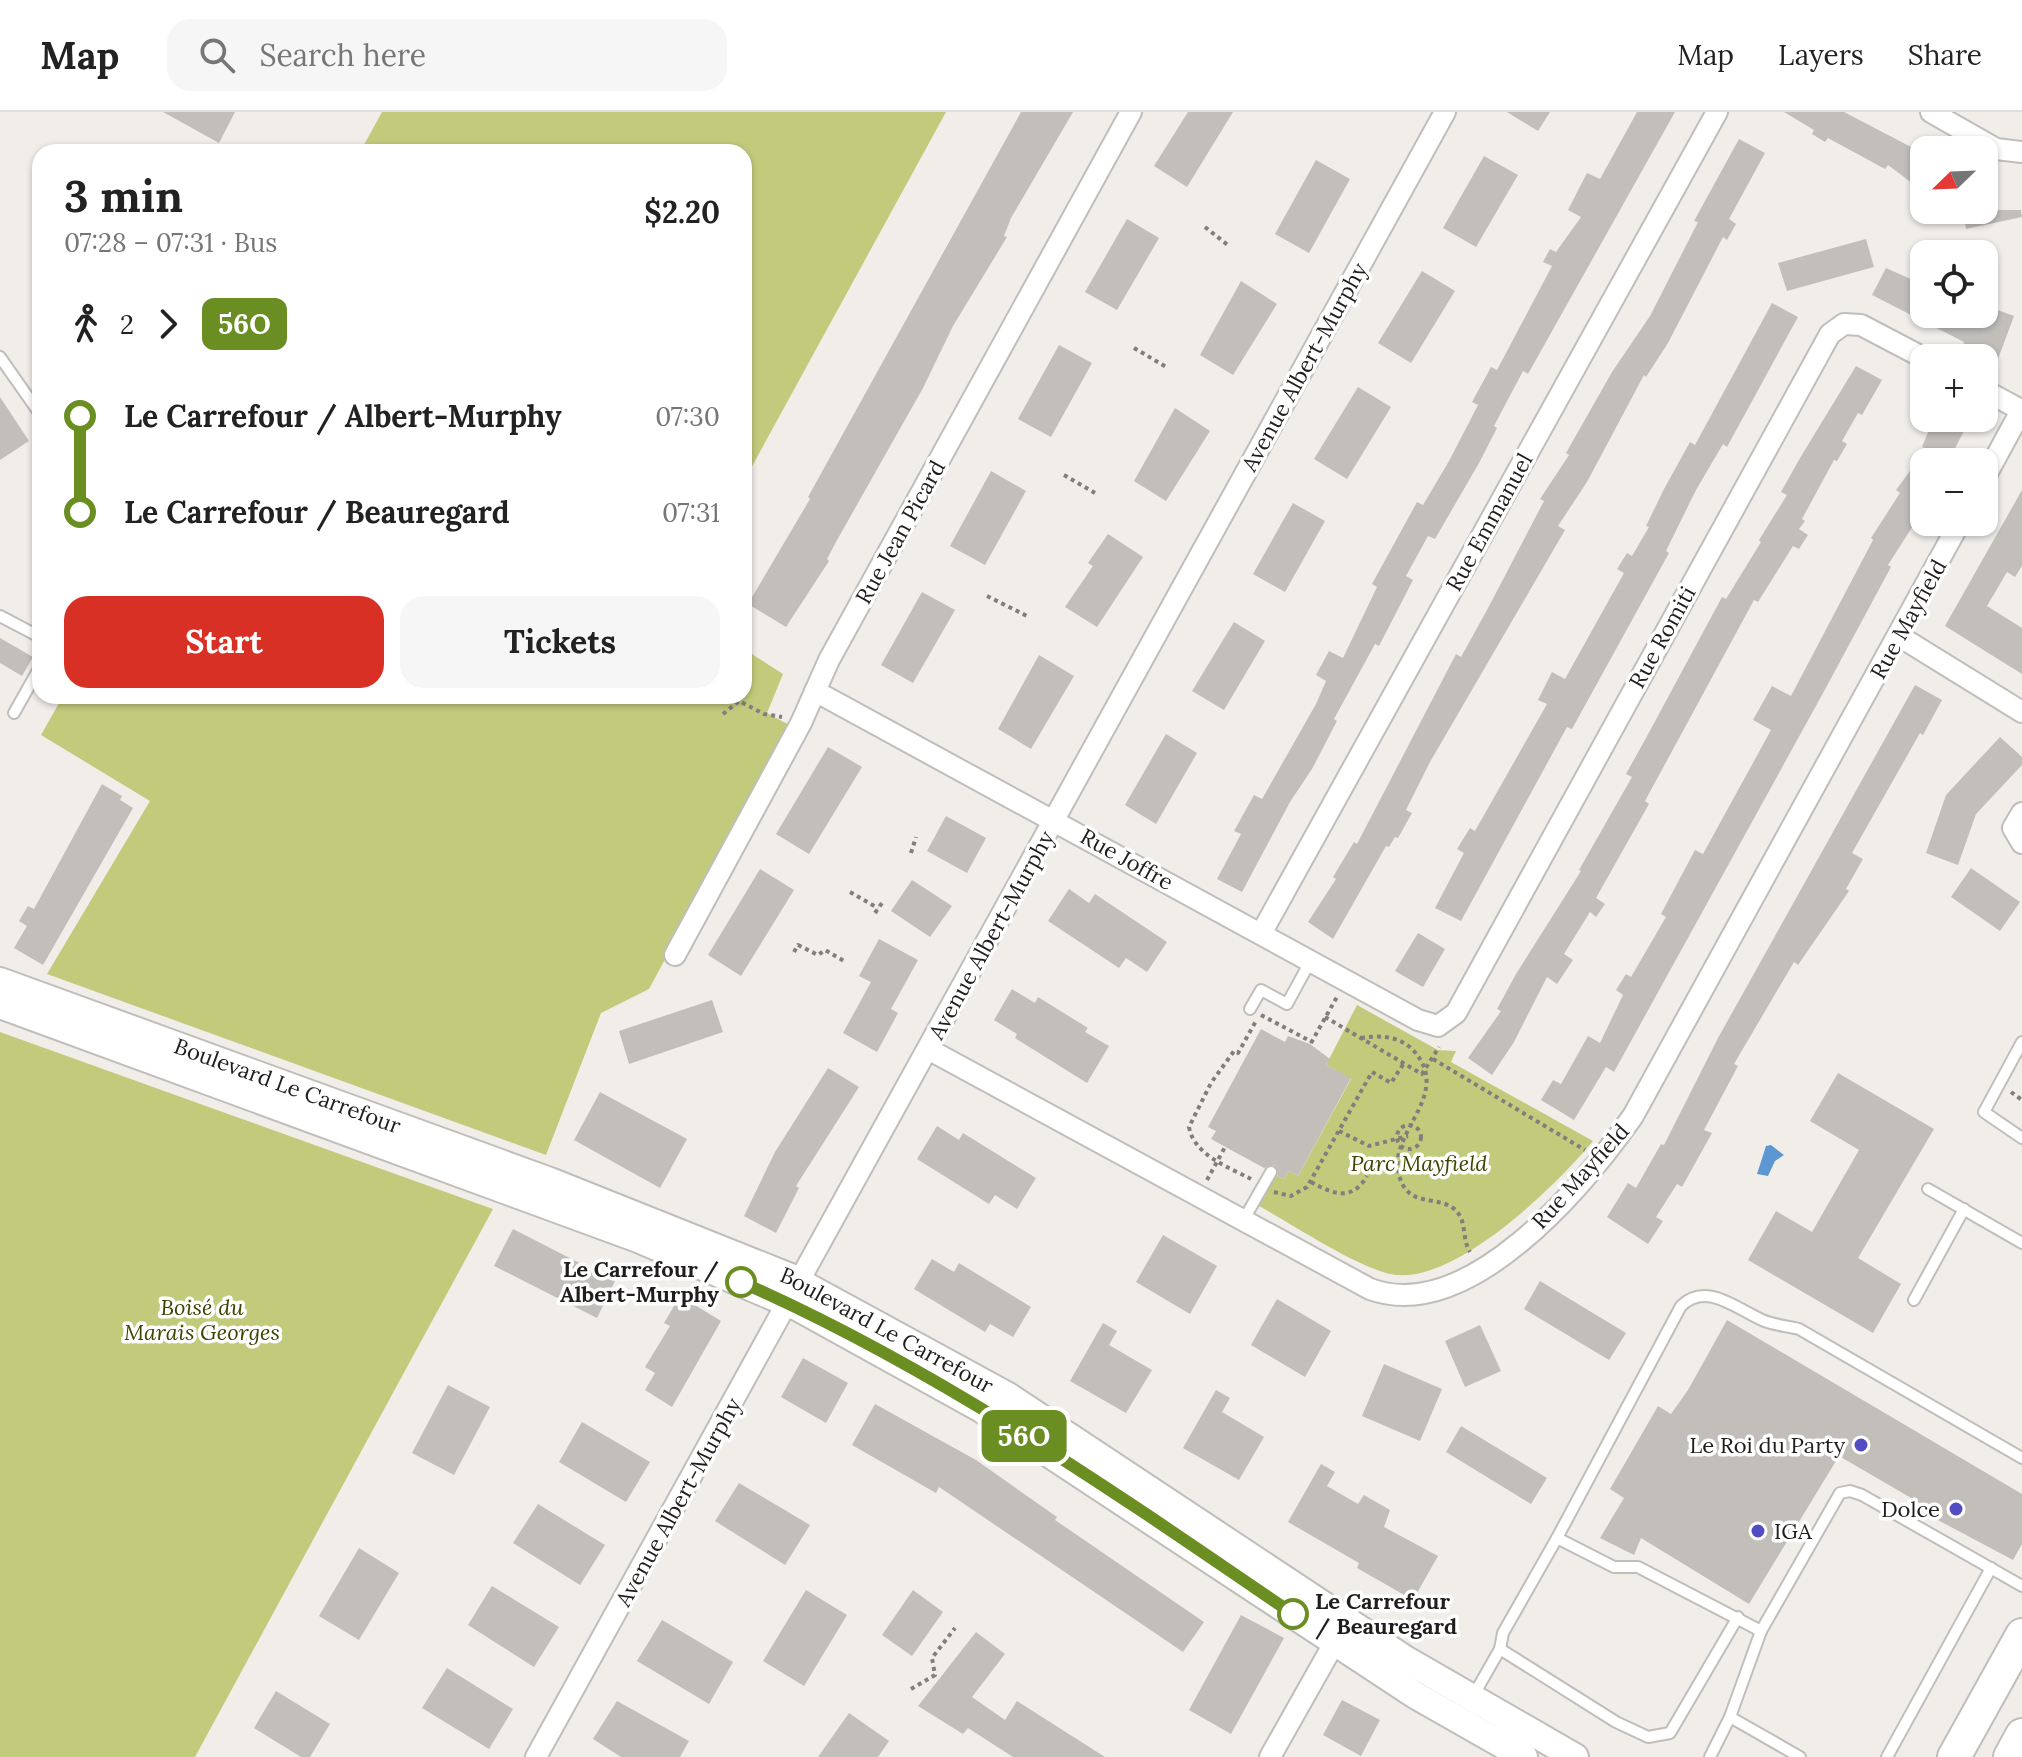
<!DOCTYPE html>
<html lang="en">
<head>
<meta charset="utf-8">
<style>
	:root { --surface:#fff; --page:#f6f6f6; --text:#222; --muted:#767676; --line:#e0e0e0; --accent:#d93025 }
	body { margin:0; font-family:Lora,serif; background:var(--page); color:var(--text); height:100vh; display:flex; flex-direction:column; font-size:30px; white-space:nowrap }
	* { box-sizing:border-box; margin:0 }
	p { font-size:26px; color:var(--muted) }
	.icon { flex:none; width:44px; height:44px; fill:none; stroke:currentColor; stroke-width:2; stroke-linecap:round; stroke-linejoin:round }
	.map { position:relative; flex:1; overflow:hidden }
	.side { position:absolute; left:32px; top:32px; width:720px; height:560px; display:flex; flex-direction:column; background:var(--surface); border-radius:24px; box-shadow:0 2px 6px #0004 }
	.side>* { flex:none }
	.badge { padding:0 16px; border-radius:12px; font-size:28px; line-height:52px }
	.needle { width:52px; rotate:247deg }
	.buttons { position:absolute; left:1910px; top:24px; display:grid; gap:16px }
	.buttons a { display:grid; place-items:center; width:88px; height:88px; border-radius:16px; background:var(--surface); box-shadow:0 2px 6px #0004; font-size:40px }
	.map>.badge { position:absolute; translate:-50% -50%; box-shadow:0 0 0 4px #fff }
	.legs { display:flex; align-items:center; gap:12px; height:88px; padding:0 32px; font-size:26px }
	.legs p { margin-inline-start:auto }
	.head { display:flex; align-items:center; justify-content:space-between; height:136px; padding:0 32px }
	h1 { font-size:44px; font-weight:700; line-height:60px }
	.cta { display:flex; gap:16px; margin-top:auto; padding:16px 32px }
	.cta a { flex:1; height:92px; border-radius:24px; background:var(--accent); color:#fff; font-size:32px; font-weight:700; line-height:92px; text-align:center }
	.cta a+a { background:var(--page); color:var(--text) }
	ul { padding:0 32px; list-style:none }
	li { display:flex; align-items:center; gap:28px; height:96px; font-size:30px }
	li i { display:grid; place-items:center; width:12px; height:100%; margin:0 10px; background:currentColor }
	li i::after { content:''; width:20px; height:20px; margin:-10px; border:6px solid; border-radius:50%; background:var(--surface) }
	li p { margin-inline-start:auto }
	li:first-child i { background:linear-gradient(#0000 50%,currentColor 0) }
	li:last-child i { background:linear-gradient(currentColor 50%,#0000 0) }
	header { display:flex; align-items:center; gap:48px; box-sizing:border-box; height:112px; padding:0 40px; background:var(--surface); border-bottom:2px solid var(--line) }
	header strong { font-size:38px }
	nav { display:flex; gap:44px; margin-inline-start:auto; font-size:28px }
	.search { width:560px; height:72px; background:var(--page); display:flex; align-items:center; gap:20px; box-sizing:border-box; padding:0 28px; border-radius:24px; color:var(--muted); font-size:30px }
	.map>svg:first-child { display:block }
	.green { fill:#c2cb7c }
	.water { fill:#5c97d2 }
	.building { fill:#c2bfbb }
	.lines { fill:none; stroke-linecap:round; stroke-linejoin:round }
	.service-casing { stroke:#c1beba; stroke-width:14 }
	.minor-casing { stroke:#c1beba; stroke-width:24 }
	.tertiary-casing { stroke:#c1beba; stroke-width:30 }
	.primary-casing { stroke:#c1beba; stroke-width:36 }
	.path { stroke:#817f7c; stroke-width:4; stroke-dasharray:4 4; stroke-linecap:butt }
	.service { stroke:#fff; stroke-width:10 }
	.minor { stroke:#fff; stroke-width:20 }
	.tertiary { stroke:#fff; stroke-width:26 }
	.primary { stroke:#fff; stroke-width:32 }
	.line-1-casing { stroke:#fff; stroke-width:18 }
	.line-1 { stroke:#6b8e23; stroke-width:12 }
	.stop-1-dot { fill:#fff; stroke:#6b8e23; stroke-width:4 }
	.poi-dot { fill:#534dc4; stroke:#fff; stroke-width:3 }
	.labels { text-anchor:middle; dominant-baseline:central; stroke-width:7; stroke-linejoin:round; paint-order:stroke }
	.street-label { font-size:22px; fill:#201e1d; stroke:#fff }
	.park-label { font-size:22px; font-style:italic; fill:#3f4400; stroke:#fff }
	.stop-label { font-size:22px; font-weight:bold; fill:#201e1d; stroke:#fff; text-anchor:end }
	.poi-label { font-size:22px; fill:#201e1d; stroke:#fff; text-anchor:end }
</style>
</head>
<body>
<header>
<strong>Map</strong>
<div class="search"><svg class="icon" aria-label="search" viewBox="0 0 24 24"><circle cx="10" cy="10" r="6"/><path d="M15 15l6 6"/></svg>Search here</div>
<nav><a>Map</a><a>Layers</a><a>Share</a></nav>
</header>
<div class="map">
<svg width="2022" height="1645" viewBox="0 0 2022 1645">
	<rect width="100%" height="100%" fill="#f1eeea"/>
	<g class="green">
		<path d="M382 0H946L744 369V40H360Z"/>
		<path d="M744 537 783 562 767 601 791 614 649 877 601 901 546 1043 47 862 150 689 41 623 63 584H744Z"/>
		<path d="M1357 893 1438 938 1456 939 1451 950 1593 1029C1556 1074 1452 1176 1390 1162 1355 1154 1293 1113 1259 1094L1276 1063 1284 1067 1289 1059 1298 1064 1351 967 1326 953Z"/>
		<path d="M0 920 493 1097 195 1645H0Z"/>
	</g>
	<path class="water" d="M1771 1033 1784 1043 1775 1049 1768 1064 1757 1062 1766 1034Z"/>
	<g class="building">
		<path d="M163 0H235L219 31Z"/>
		<path d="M1021 0H1073L1011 106 1004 124 1007 125 953 214 923 276 836 430 827 447 829 449 786 515 748 492 810 387 808 385Z"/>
		<path d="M1188 0H1233L1187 75 1154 54Z"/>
		<path d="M1507 0H1550L1538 19Z"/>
		<path d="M1637 0H1675L1528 262 1523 259 1494 314 1497 316 1479 351 1435 427 1428 424 1406 464 1413 468 1379 534 1375 532 1334 607 1337 609 1312 657 1290 690 1242 780 1217 767 1241 722 1234 719 1254 683 1262 687 1316 592 1326 569 1316 563 1329 539 1343 546 1377 475 1372 472 1417 390 1423 393 1449 349 1478 293 1472 290 1491 255 1497 258 1552 154 1543 150 1550 137 1556 140 1581 105 1568 98 1587 61 1600 67Z"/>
		<path d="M1784 0H1844L1915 37 1924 44V80L1888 53 1885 57 1828 26 1825 30 1812 22 1814 18Z"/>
		<path d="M1739 27 1765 41 1729 107 1736 112 1727 128 1723 125 1668 231 1646 265 1644 263 1587 370 1558 414 1565 418 1430 650 1406 698 1412 701 1398 726 1395 725 1389 735 1386 734 1333 827 1308 810 1336 767 1333 765 1354 730 1357 732 1456 542 1461 545 1487 498 1544 389 1540 387 1569 343 1566 341 1612 260 1650 204 1698 110 1694 109Z"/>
		<path d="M1484 44 1518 63 1476 135 1443 116Z"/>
		<path d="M1316 48 1350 67 1309 141 1275 122Z"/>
		<path d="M1963 98H2021L2022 105 1966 117Z"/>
		<path d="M1127 107 1159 126 1117 198 1085 180Z"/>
		<path d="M1866 127 1874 155 1787 179 1778 151Z"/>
		<path d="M1886 156 1924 173V202H1984V193L2014 204 1998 247 1963 234 1964 230 1872 183Z"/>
		<path d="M1422 159 1455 179 1411 251 1378 231Z"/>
		<path d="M1241 169 1277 192 1233 263 1200 243Z"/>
		<path d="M1772 191 1798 205 1727 335 1723 332 1696 378 1666 439 1669 441 1572 617 1567 615 1461 809 1435 796 1464 741 1457 737 1470 716 1475 719 1547 592 1538 588 1552 560 1565 567 1624 461 1617 457 1627 441 1632 444 1649 415 1646 414 1664 377 1690 330 1695 333Z"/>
		<path d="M1059 233 1092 251 1051 325 1018 307Z"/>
		<path d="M1856 254 1882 268 1862 303 1858 301 1842 329 1847 332 1837 349 1834 348 1802 407 1805 409 1799 417 1808 423 1799 437 1793 434 1758 490 1754 488 1645 689 1649 692 1596 786 1605 792 1596 805 1590 800 1564 842 1573 848 1557 872 1547 865 1514 930 1492 963 1468 946 1501 899 1497 897 1516 862 1581 759 1579 758 1632 665 1626 662 1646 626 1722 485 1726 487 1761 430 1759 428 1787 383 1781 380 1800 346Z"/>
		<path d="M1358 275 1391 295 1347 367 1314 347Z"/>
		<path d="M0 285 29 329 0 348Z"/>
		<path d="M1175 296 1210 319 1166 389 1134 369Z"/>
		<path d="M1934 306H1954L1967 313 1948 350H1924V390L1912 407 1916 409 1888 453 1891 455 1822 583 1614 960 1606 955 1574 1008 1541 988 1553 968 1561 972 1588 924 1600 931 1623 883 1616 878 1626 862 1631 865 1666 805 1661 802 1695 738 1703 742 1771 618 1753 608 1772 574 1791 584 1873 428 1871 426 1900 381 1896 378 1926 337 1922 335Z"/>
		<path d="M991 359 1026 379 985 453 950 434Z"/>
		<path d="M2022 378V454L2015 465 2007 460 1987 494 2022 516V562L1945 514Z"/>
		<path d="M1293 391 1325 409 1285 480 1253 462Z"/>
		<path d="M1108 422 1143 445 1097 515 1065 495 1093 454 1088 451Z"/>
		<path d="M922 480 955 498 913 571 881 553Z"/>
		<path d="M1234 510 1265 529 1224 598 1192 579Z"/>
		<path d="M0 526 33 545 22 564 0 551Z"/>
		<path d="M1039 543 1074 564 1031 637 998 617Z"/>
		<path d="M1915 573 1942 588 1923 623 1920 621 1852 741 1863 747 1846 777 1849 779 1798 853 1794 850 1734 952 1738 954 1704 1018 1712 1021 1682 1075 1677 1072 1656 1105 1663 1109 1648 1132 1607 1105 1628 1071 1636 1076 1661 1032 1664 1033 1718 926Z"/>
		<path d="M1166 622 1197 641 1156 712 1125 693Z"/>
		<path d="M2000 625 2022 645V653L1976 702 1958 753 1926 741 1946 683Z"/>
		<path d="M828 635 862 655 809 742 776 722Z"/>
		<path d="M102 672 122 684 120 688 133 696 43 853 14 836 27 814 19 809 28 794 34 797Z"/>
		<path d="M946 704 986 726 967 761 927 739Z"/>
		<path d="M1971 756 2020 790 2000 819 1951 785Z"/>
		<path d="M760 757 794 778 741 864 708 843Z"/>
		<path d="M912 768 952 794 930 825 891 799Z"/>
		<path d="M1069 777 1089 791 1095 782 1167 830 1147 860 1126 846 1119 856 1048 809Z"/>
		<path d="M1418 821 1445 837 1423 875 1395 859Z"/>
		<path d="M879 827 918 848 891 897 898 901 877 940 843 921 871 870 859 864Z"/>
		<path d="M1012 877 1035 891 1038 885 1088 916 1085 920 1109 934 1087 971 1015 926 1017 922 994 908Z"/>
		<path d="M712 888 723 920 629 952 619 919Z"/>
		<path d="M1261 917 1285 930 1288 924 1310 932 1330 947 1326 953 1351 966 1298 1064 1289 1059 1284 1067 1278 1064 1274 1053 1264 1056 1211 1027 1216 1019 1208 1015Z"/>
		<path d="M828 956 859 975 796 1074 799 1076 776 1121 744 1104 775 1040Z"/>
		<path d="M1838 961 1934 1017 1858 1146 1901 1172 1873 1221 1748 1148 1776 1099 1812 1120 1859 1038 1810 1009Z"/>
		<path d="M600 980 687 1027 660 1076 574 1028Z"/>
		<path d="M937 1014 959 1028 963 1021 1036 1066 1017 1097 995 1083 989 1092 917 1047Z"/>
		<path d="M513 1117 615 1169 597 1206 494 1154Z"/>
		<path d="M1163 1123 1217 1154 1190 1202 1136 1170Z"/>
		<path d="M932 1147 954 1160 959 1151 1031 1195 1013 1225 990 1212 985 1220 914 1177Z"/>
		<path d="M1540 1169 1626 1221 1609 1248 1524 1197Z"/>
		<path d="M680 1184 721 1209 672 1295 645 1278 655 1261 645 1255 670 1214 664 1211Z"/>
		<path d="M1277 1187 1331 1219 1305 1265 1251 1233Z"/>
		<path d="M1727 1208 2022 1382V1432L2013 1448 1934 1406 1937 1401 1839 1344 1749 1492 1641 1426 1634 1443 1600 1426 1624 1386 1610 1377 1658 1294 1671 1302 1688 1278Z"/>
		<path d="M1103 1211 1117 1219 1109 1233 1152 1258 1126 1301 1070 1269Z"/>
		<path d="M1480 1213 1501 1259 1465 1275 1445 1229Z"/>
		<path d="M803 1246 848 1271 826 1311 781 1285Z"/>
		<path d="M1384 1252 1442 1277 1420 1329 1362 1304Z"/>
		<path d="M448 1273 490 1295 454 1363 412 1341Z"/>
		<path d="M1216 1278 1230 1286 1222 1300 1264 1325 1239 1368 1183 1336Z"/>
		<path d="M875 1292 976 1348 1057 1405 1055 1408 1204 1510 1183 1540 939 1375 936 1381 852 1333Z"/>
		<path d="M582 1310 650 1350 626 1390 559 1350Z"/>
		<path d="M1461 1314 1547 1366 1531 1392 1446 1340Z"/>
		<path d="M1321 1352 1335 1360 1327 1374 1358 1392 1364 1383 1390 1398 1384 1415 1438 1444 1413 1488 1357 1456 1359 1451 1288 1410Z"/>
		<path d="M739 1371 810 1413 785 1453 715 1409Z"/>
		<path d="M538 1392 605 1433 580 1473 513 1431Z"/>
		<path d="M359 1436 399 1461 359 1528 319 1504Z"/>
		<path d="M492 1474 559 1515 534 1555 468 1513Z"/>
		<path d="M806 1478 847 1503 804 1574 763 1549Z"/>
		<path d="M913 1478 943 1500 912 1544 882 1523Z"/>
		<path d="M1241 1503 1284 1526 1231 1622 1189 1598Z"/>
		<path d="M662 1508 733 1550 709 1592 637 1549Z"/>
		<path d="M976 1520 1005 1542 972 1585 1005 1608 1017 1589 1105 1645H1013L968 1616 963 1622 918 1594Z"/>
		<path d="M447 1556 513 1597 489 1637 422 1596Z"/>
		<path d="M276 1579 330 1612 310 1645H301L254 1616Z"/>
		<path d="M1342 1588 1380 1608 1361 1644 1323 1623Z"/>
		<path d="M617 1589 689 1629 680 1645H621L593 1627Z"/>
		<path d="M849 1601 889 1629 878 1645H818Z"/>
	</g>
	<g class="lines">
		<g class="service-casing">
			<g id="service">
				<path d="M0 245 40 302"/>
				<path d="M0 504 40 525"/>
				<path d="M14 601 40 555"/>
				<path d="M1250 897 1261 878 1287 892 1311 848"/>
				<path d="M2022 930 1984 1000 2022 1026"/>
				<path d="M1928 1077 2022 1131"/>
				<path d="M1243 1109 1271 1060"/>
				<path d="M1914 1188 1964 1097"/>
				<path d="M1557 1426 1681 1194C1706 1169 1737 1197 1762 1208 1773 1213 1787 1214 1799 1217L2022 1346"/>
				<path d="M1500 1537 1616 1610 1648 1625 1670 1621 1738 1505"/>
				<path d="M1472 1586 1500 1537 1503 1521 1557 1426 1614 1455H1638L1761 1519"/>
				<path d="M1730 1605 1800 1645"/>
				<path d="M1710 1645 1730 1605 1761 1519 1840 1381 1850 1379 1862 1383 2022 1474"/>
				<path d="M1887 1645 1991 1456"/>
			</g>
		</g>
		<g class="minor-casing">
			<g id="minor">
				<path d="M1931 0 1996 37 2022 40"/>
				<path d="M1984 278 2021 298"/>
				<path d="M1984 367 2022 297"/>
				<path d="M1899 524 2022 600"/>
				<path d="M815 579 1418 908 1438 914 1456 901 1830 222 1844 212 1861 213 1924 246"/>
				<path d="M2022 701 2013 716 2022 731"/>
				<path d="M1262 820 1717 0"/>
				<path d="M675 843 801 611 829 548 1131 0"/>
				<path d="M928 937 1370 1177C1468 1213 1583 1075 1633 1004L1960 410"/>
				<path d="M536 1645 1445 0"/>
				<path d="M1270 1645 1341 1519"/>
			</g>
		</g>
		<g class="tertiary-casing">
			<g id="tertiary">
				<path id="s1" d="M0 869 550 1069 788 1164 1008 1284 1405 1547 1575 1645"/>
				<path d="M0 893 638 1127 799 1196 978 1295 1415 1583 1524 1645"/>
			</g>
		</g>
		<g class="primary-casing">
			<g id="primary">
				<path d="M1954 1645 2022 1523"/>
				<path d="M2010 1645 2022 1623"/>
			</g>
		</g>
		<g class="path">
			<path d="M1205 115 1229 134"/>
			<path d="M1134 236 1168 256"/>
			<path d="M1064 363 1095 381"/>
			<path d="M987 484 1027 504"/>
			<path d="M723 602 739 589 764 602 782 605"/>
			<path d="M911 741 916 725"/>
			<path d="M850 780 878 796"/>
			<path d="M875 801 882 791"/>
			<path d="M794 840 798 833 818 843 825 838 846 850"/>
			<path d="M1261 903 1312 930"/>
			<path d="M1325 905 1422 962 1439 935"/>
			<path d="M1361 926C1380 923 1399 924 1413 938 1456 985 1381 1023 1401 1069 1411 1094 1436 1084 1453 1096 1468 1107 1461 1126 1470 1140"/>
			<path d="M1311 931 1338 883"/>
			<path d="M1433 947 1585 1038"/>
			<path d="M2011 980 2022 988"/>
			<circle cx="1409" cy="1025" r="12"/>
			<path d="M1339 1019 1369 1034 1408 1024"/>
			<path d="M1251 1067C1228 1055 1194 1043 1189 1015L1211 971 1234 939 1238 941 1256 909"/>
			<path d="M1207 1068 1225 1035"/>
			<path d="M1311 1070C1333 1082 1352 1090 1367 1064"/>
			<path d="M1274 1080 1291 1084 1307 1075 1372 960 1391 971 1404 951"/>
			<path d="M911 1577 935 1563 932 1546 955 1516"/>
		</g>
		<use href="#service" class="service"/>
		<use href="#minor" class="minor"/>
		<use href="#tertiary" class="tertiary"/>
		<use href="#primary" class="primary"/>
	</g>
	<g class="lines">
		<g class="line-1-casing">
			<path id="line-1" d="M741 1170C937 1256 1116 1381 1293 1502"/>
		</g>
		<use href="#line-1" class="line-1"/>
	</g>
	<g class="stop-1-dot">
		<circle cx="741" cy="1170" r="14"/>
		<circle cx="1293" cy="1502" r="14"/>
	</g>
	<g class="poi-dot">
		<circle cx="1861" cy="1333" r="8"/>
		<circle cx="1956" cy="1397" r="8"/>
		<circle cx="1758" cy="1419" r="8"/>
	</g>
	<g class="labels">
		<g class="street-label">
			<text transform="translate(1304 255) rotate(-61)">Avenue Albert-Murphy</text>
			<text transform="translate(1489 410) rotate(-61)">Rue Emmanuel</text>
			<text transform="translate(900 420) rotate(-61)">Rue Jean Picard</text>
			<text transform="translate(1908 507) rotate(-61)">Rue Mayfield</text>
			<text transform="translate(1662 525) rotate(-61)">Rue Romiti</text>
			<text transform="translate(1127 747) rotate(29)">Rue Joffre</text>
			<text transform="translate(991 823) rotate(-61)">Avenue Albert-Murphy</text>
			<text stroke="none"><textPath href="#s1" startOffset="306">Boulevard Le Carrefour</textPath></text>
			<text transform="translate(1580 1064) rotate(-48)">Rue Mayfield</text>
			<text stroke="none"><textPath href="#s1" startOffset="954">Boulevard Le Carrefour</textPath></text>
			<text transform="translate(678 1390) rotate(-61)">Avenue Albert-Murphy</text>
		</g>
		<g class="park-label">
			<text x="1419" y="1051">Parc Mayfield</text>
			<text x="202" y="1195">Boisé du<tspan x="202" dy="25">Marais Georges</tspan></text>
		</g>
		<g class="stop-label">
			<text x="719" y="1157">Le Carrefour /<tspan x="719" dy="25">Albert-Murphy</tspan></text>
			<text x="1315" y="1489" text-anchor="start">Le Carrefour<tspan x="1315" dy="25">/ Beauregard</tspan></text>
		</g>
		<g class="poi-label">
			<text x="1845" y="1333">Le Roi du Party</text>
			<text x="1940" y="1397">Dolce</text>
			<text x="1774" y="1419" text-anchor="start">IGA</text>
		</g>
	</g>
</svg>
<div class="buttons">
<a><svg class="needle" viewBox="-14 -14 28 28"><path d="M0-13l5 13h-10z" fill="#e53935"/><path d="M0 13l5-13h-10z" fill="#767676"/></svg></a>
<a><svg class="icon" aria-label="locate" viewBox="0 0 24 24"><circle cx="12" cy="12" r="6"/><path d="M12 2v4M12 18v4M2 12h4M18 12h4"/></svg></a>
<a>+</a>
<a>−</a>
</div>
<b class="badge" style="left:1024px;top:1324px;background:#6b8e23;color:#fff">56O</b>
<section class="side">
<div class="head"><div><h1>3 min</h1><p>07:28 – 07:31 · Bus</p></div><b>$2.20</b></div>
<div class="legs"><svg class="icon" aria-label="walk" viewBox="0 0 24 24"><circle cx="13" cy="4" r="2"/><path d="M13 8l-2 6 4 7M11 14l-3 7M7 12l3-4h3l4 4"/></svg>2<svg class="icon" aria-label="forward" viewBox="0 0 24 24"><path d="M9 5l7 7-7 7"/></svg><b class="badge" style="background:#6b8e23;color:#fff">56O</b></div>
<ul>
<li><i style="color:#6b8e23"></i><b>Le Carrefour / Albert-Murphy</b><p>07:30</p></li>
<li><i style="color:#6b8e23"></i><b>Le Carrefour / Beauregard</b><p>07:31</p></li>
</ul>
<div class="cta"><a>Start</a><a>Tickets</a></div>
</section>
</div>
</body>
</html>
